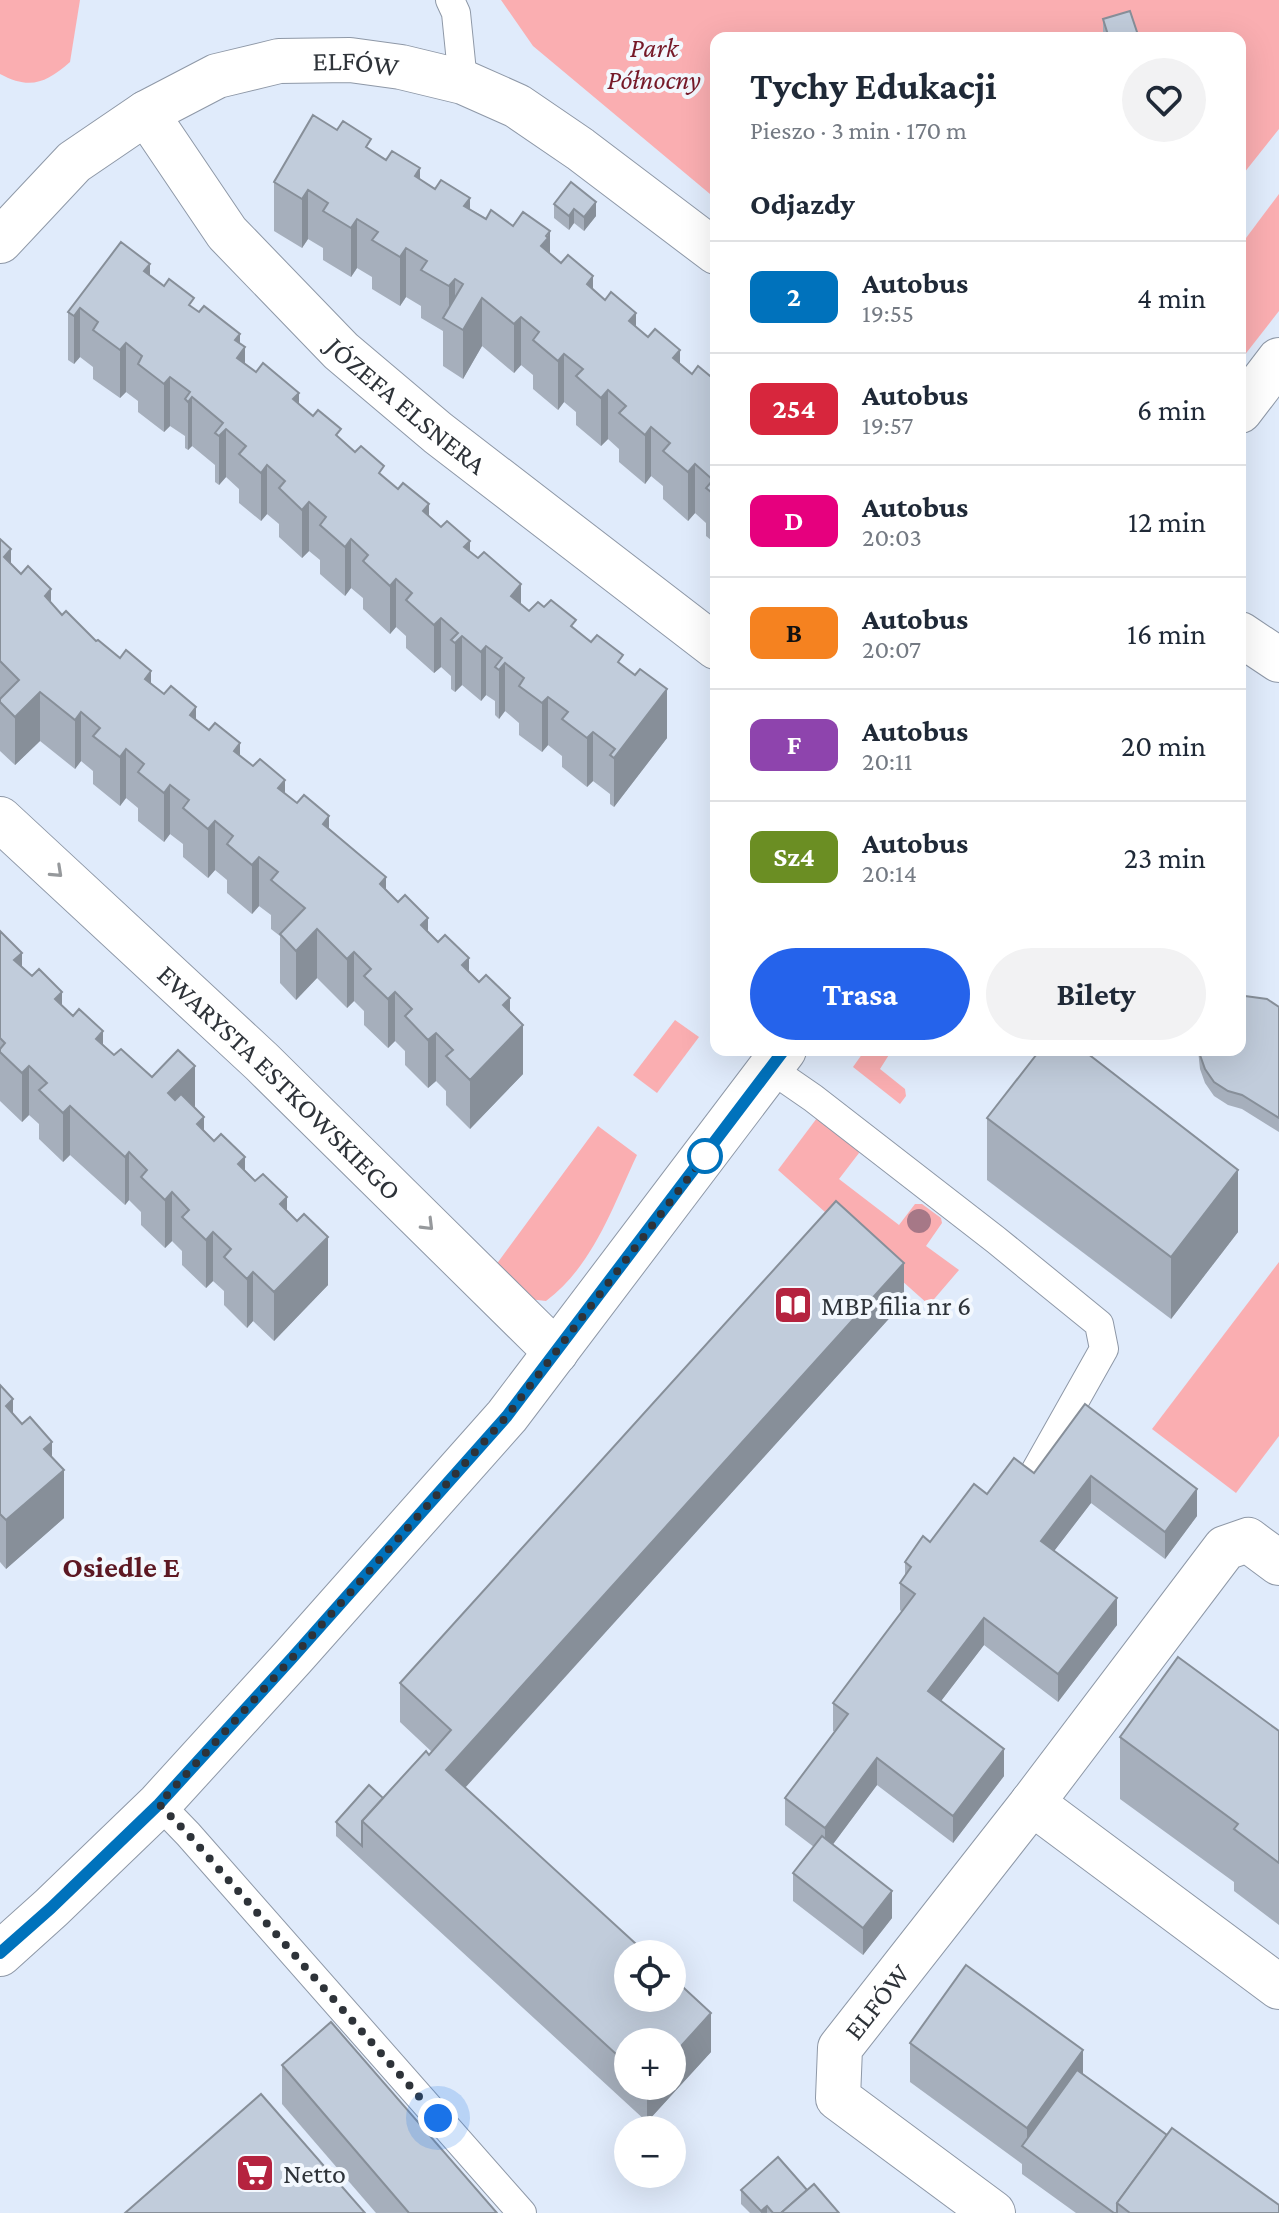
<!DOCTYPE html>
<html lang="pl">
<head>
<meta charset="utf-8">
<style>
	:root { --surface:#fff; --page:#f2f2f3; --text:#1f2937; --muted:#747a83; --line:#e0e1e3; --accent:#2563eb }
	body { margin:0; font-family:"Crimson Pro",serif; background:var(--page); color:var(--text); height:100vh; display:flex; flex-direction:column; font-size:30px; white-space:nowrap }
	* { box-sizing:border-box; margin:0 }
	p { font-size:26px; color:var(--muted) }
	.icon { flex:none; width:44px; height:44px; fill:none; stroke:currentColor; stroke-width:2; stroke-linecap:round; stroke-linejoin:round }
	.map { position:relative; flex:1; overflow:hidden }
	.side { position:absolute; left:710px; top:32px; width:536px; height:1024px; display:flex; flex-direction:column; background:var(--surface); border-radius:16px; box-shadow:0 8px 32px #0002 }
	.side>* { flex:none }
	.badge { padding:0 16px; border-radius:12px; font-size:28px; line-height:52px }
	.buttons { position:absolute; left:614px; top:1940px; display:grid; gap:16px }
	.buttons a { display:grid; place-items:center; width:72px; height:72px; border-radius:50%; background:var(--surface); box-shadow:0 8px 32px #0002; font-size:40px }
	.you { position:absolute; width:40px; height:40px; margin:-20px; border:6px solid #fff; border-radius:50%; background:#1a73e8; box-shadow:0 0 0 12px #1a73e833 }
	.map>.badge { position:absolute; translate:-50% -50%; box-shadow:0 0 0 4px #fff }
	h2 { padding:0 40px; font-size:30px; line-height:72px }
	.round { display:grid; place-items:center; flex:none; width:84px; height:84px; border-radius:42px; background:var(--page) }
	.overview { display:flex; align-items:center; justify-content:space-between; height:136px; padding:0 40px }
	h1 { font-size:38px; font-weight:700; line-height:60px }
	.primary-button { display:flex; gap:16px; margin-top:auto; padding:16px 40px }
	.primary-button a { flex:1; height:92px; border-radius:48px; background:var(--accent); color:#fff; font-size:32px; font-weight:700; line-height:92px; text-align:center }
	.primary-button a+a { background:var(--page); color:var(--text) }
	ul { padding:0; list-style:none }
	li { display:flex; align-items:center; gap:24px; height:112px; padding:0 40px; border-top:2px solid var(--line) }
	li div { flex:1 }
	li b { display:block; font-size:30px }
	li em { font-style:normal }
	li .badge { min-width:88px; font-weight:700; text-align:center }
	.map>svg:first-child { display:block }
	.green { fill:#faaeb1 }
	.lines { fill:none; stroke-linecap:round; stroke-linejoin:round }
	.service-casing { stroke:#8e98a7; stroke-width:30 }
	.minor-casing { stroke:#8e98a7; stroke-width:46 }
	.tertiary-casing { stroke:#8e98a7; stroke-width:46 }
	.service { stroke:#fff; stroke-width:28 }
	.minor { stroke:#fff; stroke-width:44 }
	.tertiary { stroke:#fff; stroke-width:44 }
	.tree { fill:#a67887 }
	.wall { fill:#a6afbc; fill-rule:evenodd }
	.shaded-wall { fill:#878f99 }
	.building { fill:#c1ccdb; stroke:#878f99; stroke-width:2 }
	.oneway { stroke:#96999c }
	.line-casing { stroke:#fff; stroke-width:18 }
	.line { stroke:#0072bc; stroke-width:12 }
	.walk { stroke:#2e3339; stroke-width:8; stroke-dasharray:0 14.4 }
	.stop-dot { fill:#fff; stroke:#0072bc; stroke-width:4 }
	.labels { text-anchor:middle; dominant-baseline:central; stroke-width:8; stroke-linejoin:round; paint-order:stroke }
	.park-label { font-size:28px; font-style:italic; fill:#761928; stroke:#f3f8fe }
	.street-label { font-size:28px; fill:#2e3339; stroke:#f3f8fe }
	.poi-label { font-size:28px; fill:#2e3339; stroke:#f3f8fe; text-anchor:start }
	.neighbourhood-label { font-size:30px; font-weight:bold; fill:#5d1822; stroke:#f3f8fe }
</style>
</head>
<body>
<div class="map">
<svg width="1279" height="2213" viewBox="0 0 1279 2213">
	<rect width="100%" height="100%" fill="#e0ebfb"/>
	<g class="green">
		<path d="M0 0H80L70 62C46 83 30 90 0 74Z"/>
		<path d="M501 0H1279V129L1240 178V38H716V199L533 46Z"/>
		<path d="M1279 194V311L1240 361V246Z"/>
		<path d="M675 1020 699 1037 657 1093 633 1075Z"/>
		<path d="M865 1050H892L880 1069 905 1089 906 1096 900 1104 853 1067Z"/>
		<path d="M817 1118 856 1146 859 1153 839 1179 899 1225 915 1204H922L941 1218 942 1223 926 1246 959 1270 929 1305 778 1170Z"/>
		<path d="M598 1126 637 1155C613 1206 593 1266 546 1301L529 1299 493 1269Z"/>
		<path d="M1279 1262V1436L1236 1493 1152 1429Z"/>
	</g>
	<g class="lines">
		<g class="service-casing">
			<g id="service">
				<path d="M450 0 456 13 463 82"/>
				<path d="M771 1069 813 1098 996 1240 1099 1324 1104 1349 1028 1484"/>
				<path d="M159 1804 188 1834 522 2213"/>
			</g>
		</g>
		<g class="minor-casing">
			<g id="minor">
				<path id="s1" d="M146 113 227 233 341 351 438 433 716 647"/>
				<path id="s2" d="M0 241 74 162 146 113 217 76 279 61 350 60 401 67 463 82 517 106 580 149 716 252"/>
				<path d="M1240 634 1279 660"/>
				<path id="s3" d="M0 819 262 1062 556 1352"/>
				<path d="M1032 1803 1279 1987"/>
				<path id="s4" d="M993 2213 838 2098 840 2048 1032 1803 1225 1548 1248 1540 1279 1563"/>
			</g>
		</g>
		<g class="tertiary-casing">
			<g id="tertiary">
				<path d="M1240 411 1279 360"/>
				<path d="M0 1954 51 1908 159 1804 293 1657 507 1416 784 1050"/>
			</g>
		</g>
		<use href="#service" class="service"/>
		<use href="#minor" class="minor"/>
		<use href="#tertiary" class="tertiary"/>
	</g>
	<circle class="tree" cx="919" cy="1221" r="12"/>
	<g class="wall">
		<path d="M1103 19 1139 38H1104L1103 33Z"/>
		<path d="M371 150 470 209 550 253 692 374 716 381V544L706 536V523L695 513 688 521 663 499V486L651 476 645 484 619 462V449L608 439 601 446 576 425V412L564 402 558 410 533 389V375L521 365 514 373 482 346 463 379 443 366V331L421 318V306L406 297 400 306 372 289V277L357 268 351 277 323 260V248L308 239 302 248 274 231V182Z"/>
		<path d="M554 204 596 216 584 231 574 223 569 230 554 218Z"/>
		<path d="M150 275 240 344 245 364 299 404 470 552 521 604 529 611 544 607 623 666 667 738 614 807 610 804V794L593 781 587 787 562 767V756L548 745 542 752 519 735V723L505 711 499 719 495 715V701L486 695 481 701 462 685 455 692 451 689V676L441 667 434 673 406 648V636L396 627 390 634 363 609V598L351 588 345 596 320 574V560L309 551 302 558 279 537V524L267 514 261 521 239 503V489L226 477 219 485 215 482V465L192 446 188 450 185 448V436L170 426 164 432 138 412V401L126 392 120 398 93 379V367L80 357 74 364 68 360V312Z"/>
		<path d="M0 539 11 564 62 615 151 684 329 829 386 890 510 1012 523 1074 470 1129 446 1105V1091L436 1081 428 1088 405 1065V1051L395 1041 388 1048 364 1025V1011L354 1001 347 1008 317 978 296 1000 280 983V936L271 929V915L259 906 252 914 227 893V880L215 870 208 878 183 857V844L170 834 164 842 138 821V808L126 798 120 806 93 784V771L81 761 75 769 40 741 15 765 0 751Z"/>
		<path d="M0 931 22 967 114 1055 152 1077 195 1108 204 1131 287 1211 328 1285 274 1341 253 1321 247 1328 224 1305V1291L213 1281 206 1288 182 1265V1251L172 1241 165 1248 141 1225V1212L129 1200 125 1205 70 1155 63 1162 39 1139V1124L29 1115 22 1122 0 1101Z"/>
		<path d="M1279 1007V1132L1242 1109 1228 1105 1214 1096 1205 1083 1200 1069 1198 1050H1240Z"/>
		<path d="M987 1118 1238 1232 1171 1319 987 1180Z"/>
		<path d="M904 1302 465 1787 711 2052 647 2122 336 1836V1822L383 1798 432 1752 400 1722V1683ZM628 2042 672 2086H628Z"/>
		<path d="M0 1385 13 1414 52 1457 64 1518 6 1569 0 1562Z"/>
		<path d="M1085 1404 1197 1516 1165 1559 1091 1503 1054 1551 1117 1625 1058 1702 984 1645 941 1701 1004 1776 953 1843 877 1785 833 1844 892 1918 863 1955 793 1901V1873L814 1847 785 1825V1798L835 1732 833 1731V1703L902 1612 900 1610V1583L905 1576V1562L987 1494 1034 1473Z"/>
		<path d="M1279 1731V1925L1234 1891V1882L1120 1799V1737Z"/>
		<path d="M910 2043 1083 2074 1167 2135 1279 2213H1076L1022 2174V2164L910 2082Z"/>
		<path d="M282 2065 497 2213H376L282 2104Z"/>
		<path d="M741 2190H807L839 2213H750L741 2204Z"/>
	</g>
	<g class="shaded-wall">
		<path d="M420 168V216L415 176Z"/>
		<path d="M308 190V239L302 248V199Z"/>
		<path d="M470 198V246L464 206Z"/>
		<path d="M596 202V216L584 231V217Z"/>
		<path d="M574 209V223L569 230V216Z"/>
		<path d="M357 219V268L351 277V228Z"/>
		<path d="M550 231V280L541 246Z"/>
		<path d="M406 248V297L400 306V257Z"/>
		<path d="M150 264V313L144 271Z"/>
		<path d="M593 276V325L587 284Z"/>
		<path d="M455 279V325L449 322V286Z"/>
		<path d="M482 298V346L463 379V330Z"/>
		<path d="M80 308V357L74 364V316Z"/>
		<path d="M636 313V362L629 321Z"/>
		<path d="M521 317V365L514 373V324Z"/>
		<path d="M240 334V353L245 347V396L237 406 235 340Z"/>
		<path d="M126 343V392L120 398V350Z"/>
		<path d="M680 350V399L673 358Z"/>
		<path d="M564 354V402L558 410V361Z"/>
		<path d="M170 377V426L164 432V384Z"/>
		<path d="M608 390V439L601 446V398Z"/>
		<path d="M299 393V441L293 399Z"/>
		<path d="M192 397V446L188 450V402Z"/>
		<path d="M651 427V476L645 484V435Z"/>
		<path d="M226 429V477L219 485V436Z"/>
		<path d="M695 464V513L688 521V472Z"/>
		<path d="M267 465V514L261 521V473Z"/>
		<path d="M309 502V551L302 558V510Z"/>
		<path d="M429 504V553L423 511Z"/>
		<path d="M351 539V588L345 596V547Z"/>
		<path d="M470 541V589L464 547Z"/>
		<path d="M11 549V597L4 557Z"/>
		<path d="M396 579V627L390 634V586Z"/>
		<path d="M521 584V633L511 596Z"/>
		<path d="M51 589V638L45 596Z"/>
		<path d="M441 618V667L434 673V625Z"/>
		<path d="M462 636V685L455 692V643Z"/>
		<path d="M486 646V695L481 701V652Z"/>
		<path d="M505 663V711L499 719V670Z"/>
		<path d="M151 671V719L145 679Z"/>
		<path d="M667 689V738L614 807V758Z"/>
		<path d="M40 692V741L15 765V717Z"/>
		<path d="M548 697V745L542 752V703Z"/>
		<path d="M196 707V756L190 715Z"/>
		<path d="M81 712V761L75 769V720Z"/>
		<path d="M593 732V781L587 787V738Z"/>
		<path d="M240 743V791L234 751Z"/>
		<path d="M126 749V798L120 806V757Z"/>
		<path d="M285 780V828L278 788Z"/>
		<path d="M170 785V834L164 842V793Z"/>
		<path d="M329 816V865L323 824Z"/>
		<path d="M215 821V870L208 878V829Z"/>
		<path d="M259 857V906L252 914V865Z"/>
		<path d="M386 877V926L380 884Z"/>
		<path d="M428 918V967L421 925Z"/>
		<path d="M317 929V978L296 1000V951Z"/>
		<path d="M354 952V1001L347 1008V959Z"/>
		<path d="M22 953V1001L14 960Z"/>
		<path d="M469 958V1007L462 965Z"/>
		<path d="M62 992V1041L55 999Z"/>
		<path d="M395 992V1041L388 1048V999Z"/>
		<path d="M510 998V1039L523 1025V1074L470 1129V1080L503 1005Z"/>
		<path d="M103 1031V1079L96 1039Z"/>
		<path d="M436 1033V1081L428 1088V1040Z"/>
		<path d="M29 1066V1115L22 1122V1073Z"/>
		<path d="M195 1066V1115L168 1142V1093Z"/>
		<path d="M70 1106V1155L63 1162V1113Z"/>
		<path d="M204 1117V1166L197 1124Z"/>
		<path d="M129 1152V1200L125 1205V1157Z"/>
		<path d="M245 1157V1206L238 1164Z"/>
		<path d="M1238 1170V1232L1171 1319V1257Z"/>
		<path d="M172 1192V1241L165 1248V1200Z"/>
		<path d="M287 1197V1246L280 1204Z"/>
		<path d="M213 1232V1281L206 1288V1240Z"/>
		<path d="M328 1237V1285L274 1341V1292Z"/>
		<path d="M904 1263V1302L446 1809V1770Z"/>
		<path d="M253 1272V1321L247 1328V1279Z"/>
		<path d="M13 1399V1448L6 1406Z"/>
		<path d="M52 1442V1480L64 1470V1518L6 1569V1520L44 1449Z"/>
		<path d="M1091 1476V1503L1041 1568V1541Z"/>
		<path d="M1197 1489V1516L1165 1559V1532Z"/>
		<path d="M1117 1598V1625L1058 1702V1674Z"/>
		<path d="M984 1618V1645L928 1718V1691Z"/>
		<path d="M1004 1749V1776L953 1843V1816Z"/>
		<path d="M877 1758V1785L825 1855V1828Z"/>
		<path d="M892 1891V1918L863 1955V1928Z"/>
		<path d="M711 2013V2052L647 2122V2086H672V2056Z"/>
		<path d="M1083 2050V2089L1027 2150V2128Z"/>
		<path d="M767 2206V2213H761V2211Z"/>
	</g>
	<g class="building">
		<path d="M1130 11 1139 38H1109L1103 19Z"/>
		<path d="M313 115 337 130 343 121 371 139 366 147 386 160 392 151 420 168 415 176 435 189 441 180 470 198 464 206 486 219 491 210 513 226 523 212 550 231 546 236 548 238 541 246 561 263 568 255 593 276 587 284 605 300 611 292 636 313 629 321 648 337 655 329 680 350 673 358 692 374 698 366 716 381V496L706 488 713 480 695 464 688 472 663 451 670 443 651 427 645 435 619 413 626 406 608 390 601 398 576 376 583 369 564 354 558 361 533 340 539 332 521 317 514 324 482 298 463 330 443 318 463 284 455 279 449 286 421 270 427 261 406 248 400 257 372 240 378 232 357 219 351 228 323 211 328 203 308 190 302 199 274 182Z"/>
		<path d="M571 182 596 202 584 217 574 209 569 216 554 204Z"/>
		<path d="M121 242 150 264 144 271 164 286 169 279 194 298 189 305 199 312 204 306 240 334 235 340 245 347 237 358 256 372 263 363 299 393 293 399 313 416 318 410 341 429 336 435 355 452 361 446 384 466 379 473 398 489 403 483 429 504 423 511 441 527 447 521 470 541 464 547 478 558 484 552 521 584 511 596 529 611 538 602 544 607 551 600 576 620 571 626 591 642 597 635 623 655 618 662 635 675 640 669 667 689 614 758 610 755 615 749 593 732 587 738 562 719 568 712 548 697 542 703 519 686 524 678 505 663 499 670 495 667 502 658 486 646 481 652 462 636 455 643 451 640 458 633 441 618 434 625 406 600 412 593 396 579 390 586 363 561 368 555 351 539 345 547 320 525 326 517 309 502 302 510 279 488 285 481 267 465 261 473 239 454 246 446 226 429 219 436 215 433 223 423 192 397 188 402 185 399 190 392 170 377 164 384 138 364 142 356 126 343 120 350 93 330 98 322 80 308 74 316 68 312Z"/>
		<path d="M0 539 11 549 4 557 21 574 28 566 51 589 45 596 62 615 66 611 96 641 98 640 120 658 126 650 151 671 145 679 164 694 171 686 196 707 190 715 209 730 215 723 240 743 234 751 253 766 260 759 285 780 278 788 297 803 304 795 329 816 323 824 386 877 380 884 398 902 405 895 428 918 421 925 438 942 445 935 469 958 462 965 479 982 486 975 510 998 503 1005 523 1025 470 1080 446 1056 453 1050 436 1033 428 1040 405 1016 412 1009 395 992 388 999 364 976 371 969 354 952 347 959 317 929 296 951 280 934 305 908 271 880 278 872 259 857 252 865 227 844 233 836 215 821 208 829 183 808 189 800 170 785 164 793 138 772 144 764 126 749 120 757 93 736 100 728 81 712 75 720 40 692 15 717 0 702V699L19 680 0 661Z"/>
		<path d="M0 931 22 953 14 960 32 976 39 969 62 992 55 999 73 1016 79 1009 103 1031 96 1039 114 1055 121 1049 152 1077 178 1050 195 1066 168 1093 175 1100 181 1094 204 1117 197 1124 214 1141 221 1134 245 1157 238 1164 255 1181 263 1174 287 1197 280 1204 297 1221 304 1214 328 1237 274 1292 253 1272 247 1279 224 1257 231 1249 213 1232 206 1240 182 1217 189 1210 172 1192 165 1200 141 1177 147 1170 129 1152 125 1157 70 1106 63 1113 39 1090 47 1083 29 1066 22 1073 0 1052V1049L5 1043 0 1038Z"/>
		<path d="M1245 996 1267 999 1279 1007V1118L1242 1095 1228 1091 1214 1082 1205 1069 1200 1055 1199 1050H1240V997Z"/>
		<path d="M1040 1050H1083L1238 1170 1171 1257 987 1118Z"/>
		<path d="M836 1201 904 1263 446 1770 647 1954H628V1998H672V1977L711 2013 672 2056V2042H628V2065L362 1821 426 1751 429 1755 451 1730 400 1683Z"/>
		<path d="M0 1385 13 1399 6 1406 22 1424 30 1417 52 1442 44 1449 64 1470 6 1520 0 1514Z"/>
		<path d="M1085 1404 1197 1489 1165 1532 1091 1476 1041 1541 1117 1598 1058 1674 984 1618 928 1691 1004 1749 953 1816 877 1758 825 1828 785 1798 848 1714 833 1703 915 1594 900 1583 911 1567 905 1562 923 1536 930 1542 974 1484 987 1494 1014 1458 1034 1473Z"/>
		<path d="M1178 1657 1279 1731V1863L1234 1829 1238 1824 1120 1737Z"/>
		<path d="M369 1785 383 1798 362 1821V1846L336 1822Z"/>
		<path d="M822 1836 892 1891 863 1928 793 1873Z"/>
		<path d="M966 1965 1083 2050 1027 2128 910 2043Z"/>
		<path d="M331 2022 497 2213H409L282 2065Z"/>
		<path d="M1077 2070 1167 2135 1117 2203V2213H1114L1022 2146Z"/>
		<path d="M261 2094 365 2213H125Z"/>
		<path d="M1172 2128 1279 2205V2213H1130L1117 2203Z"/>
		<path d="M778 2157 807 2190 781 2213H773L767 2206 761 2211 741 2190Z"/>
		<path d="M814 2184 839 2213H781Z"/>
	</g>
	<defs><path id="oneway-chevron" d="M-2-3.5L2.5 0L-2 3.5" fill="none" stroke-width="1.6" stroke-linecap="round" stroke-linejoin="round" transform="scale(2)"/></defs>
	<g class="oneway">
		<use href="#oneway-chevron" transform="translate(57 872) rotate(43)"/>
		<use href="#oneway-chevron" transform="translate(428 1225) rotate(45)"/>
	</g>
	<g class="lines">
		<g class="line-casing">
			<path id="line" d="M0 1953 51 1908 159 1804 293 1657 507 1416 784 1050"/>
		</g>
		<use href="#line" class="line"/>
		<path class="walk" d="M438 2118 188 1834 159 1804 293 1657 507 1416 705 1156"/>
	</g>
	<defs>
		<g id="library-square" transform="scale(2)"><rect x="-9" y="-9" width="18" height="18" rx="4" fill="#b5233f" stroke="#f3f8fe"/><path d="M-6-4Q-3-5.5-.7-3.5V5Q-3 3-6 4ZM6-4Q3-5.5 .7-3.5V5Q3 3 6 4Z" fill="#fff"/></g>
		<g id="supermarket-square" transform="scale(2)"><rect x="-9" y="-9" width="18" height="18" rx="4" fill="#b5233f" stroke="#f3f8fe"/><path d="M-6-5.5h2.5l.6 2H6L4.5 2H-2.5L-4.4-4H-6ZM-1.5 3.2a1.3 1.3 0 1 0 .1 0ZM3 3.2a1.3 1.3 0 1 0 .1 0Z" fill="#fff"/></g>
	</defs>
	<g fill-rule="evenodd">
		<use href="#library-square" x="793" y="1305"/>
		<use href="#supermarket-square" x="255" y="2173"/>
	</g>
	<circle class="stop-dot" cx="705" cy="1156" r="16"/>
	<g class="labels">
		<g class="park-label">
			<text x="654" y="47">Park<tspan x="654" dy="32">Północny</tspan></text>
		</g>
		<g class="street-label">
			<text stroke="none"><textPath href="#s2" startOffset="416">ELFÓW</textPath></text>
			<text stroke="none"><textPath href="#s1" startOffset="394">JÓZEFA ELSNERA</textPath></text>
			<text stroke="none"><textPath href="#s3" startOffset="384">EWARYSTA ESTKOWSKIEGO</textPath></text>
			<text stroke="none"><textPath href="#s4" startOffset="302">ELFÓW</textPath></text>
		</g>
		<g class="poi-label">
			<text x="821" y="1305">MBP filia nr 6</text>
			<text x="283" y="2173">Netto</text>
		</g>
		<g class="neighbourhood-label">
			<text x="121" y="1566">Osiedle E</text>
		</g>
	</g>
</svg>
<div class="buttons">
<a><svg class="icon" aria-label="locate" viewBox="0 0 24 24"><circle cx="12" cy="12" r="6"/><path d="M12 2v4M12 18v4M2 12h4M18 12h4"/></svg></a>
<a>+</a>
<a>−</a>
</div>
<div class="you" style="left:438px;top:2118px"></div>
<section class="side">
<div class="overview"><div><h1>Tychy Edukacji</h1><p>Pieszo · 3 min · 170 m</p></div><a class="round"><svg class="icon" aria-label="heart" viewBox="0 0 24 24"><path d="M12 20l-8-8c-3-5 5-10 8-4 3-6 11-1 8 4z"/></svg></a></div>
<h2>Odjazdy</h2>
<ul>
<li><span class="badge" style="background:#0072bc;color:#fff">2</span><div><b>Autobus</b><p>19:55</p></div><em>4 min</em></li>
<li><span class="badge" style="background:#d7263d;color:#fff">254</span><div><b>Autobus</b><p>19:57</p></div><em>6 min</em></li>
<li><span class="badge" style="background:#e6007e;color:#fff">D</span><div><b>Autobus</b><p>20:03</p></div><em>12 min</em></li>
<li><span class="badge" style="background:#f58220;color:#111">B</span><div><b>Autobus</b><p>20:07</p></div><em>16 min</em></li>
<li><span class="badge" style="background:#8e44ad;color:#fff">F</span><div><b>Autobus</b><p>20:11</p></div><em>20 min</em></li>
<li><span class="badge" style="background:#6b8e23;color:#fff">Sz4</span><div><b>Autobus</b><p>20:14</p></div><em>23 min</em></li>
</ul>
<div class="primary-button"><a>Trasa</a><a>Bilety</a></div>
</section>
</div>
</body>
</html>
